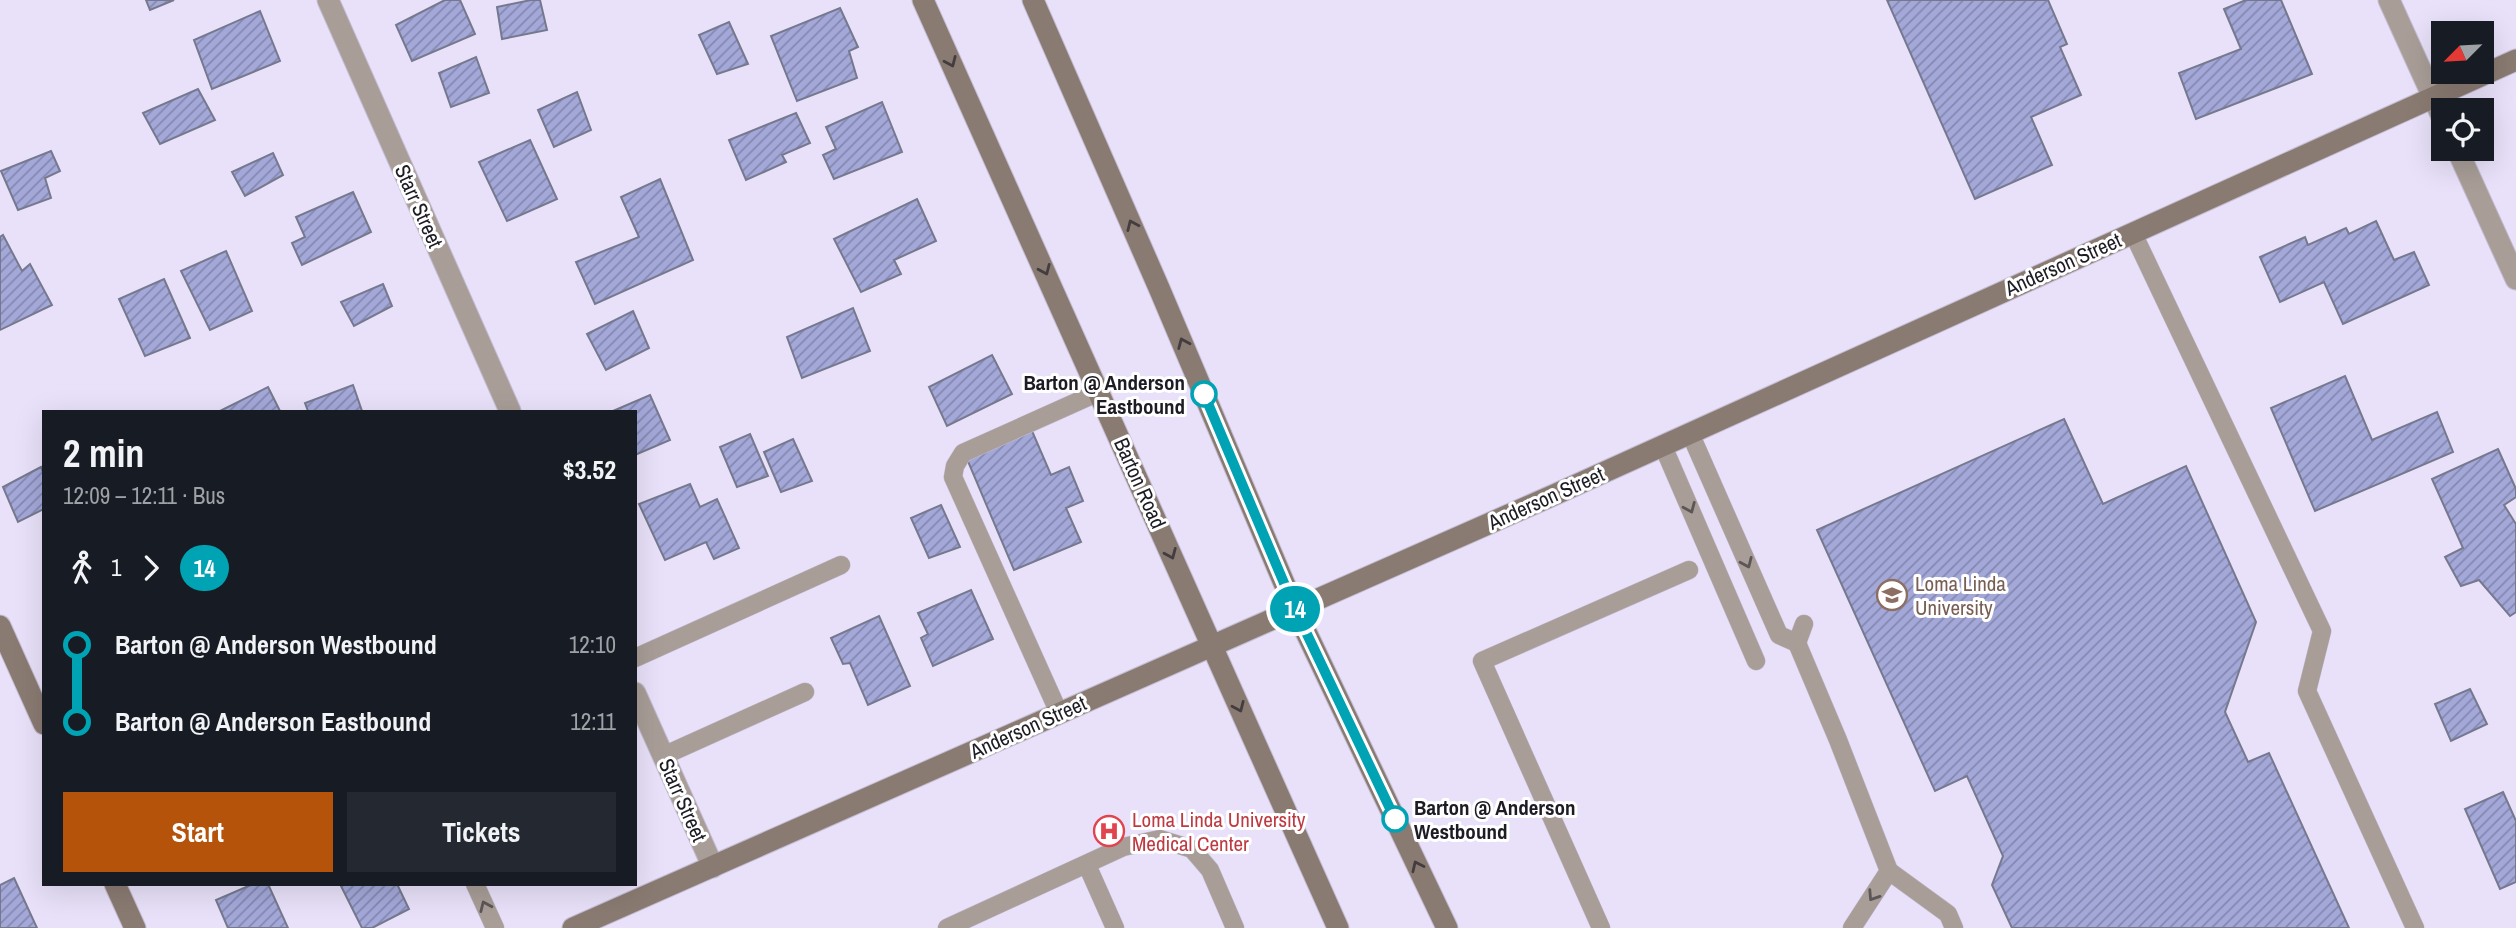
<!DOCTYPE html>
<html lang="en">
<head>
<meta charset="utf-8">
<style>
	:root { --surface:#171b24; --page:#242831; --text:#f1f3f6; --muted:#9ea1a6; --accent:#b45309 }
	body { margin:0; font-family:"Archivo Narrow",sans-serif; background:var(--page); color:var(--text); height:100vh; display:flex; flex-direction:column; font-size:26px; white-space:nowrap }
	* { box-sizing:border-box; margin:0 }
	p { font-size:23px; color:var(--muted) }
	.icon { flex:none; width:38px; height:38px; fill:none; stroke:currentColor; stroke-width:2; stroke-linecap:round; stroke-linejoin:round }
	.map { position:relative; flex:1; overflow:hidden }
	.side { position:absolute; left:42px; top:410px; width:595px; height:476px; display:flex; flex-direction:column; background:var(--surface); border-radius:0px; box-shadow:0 7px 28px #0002 }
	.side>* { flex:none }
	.badge { padding:0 14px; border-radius:23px; font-size:24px; line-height:46px }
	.needle { width:46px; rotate:246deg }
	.buttons { position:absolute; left:2431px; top:21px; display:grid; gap:14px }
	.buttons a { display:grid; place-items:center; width:63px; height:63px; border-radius:0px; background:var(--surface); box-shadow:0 7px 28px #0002; font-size:35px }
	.map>.badge { position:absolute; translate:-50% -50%; box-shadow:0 0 0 4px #fff }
	.legs { display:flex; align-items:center; gap:10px; height:77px; padding:0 21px; font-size:23px }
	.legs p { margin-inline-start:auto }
	.summary { display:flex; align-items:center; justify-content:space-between; height:119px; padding:0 21px }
	h1 { font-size:38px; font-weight:800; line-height:52px }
	.button { display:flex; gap:14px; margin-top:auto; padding:14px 21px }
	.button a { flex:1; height:80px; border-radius:0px; background:var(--accent); color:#fff; font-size:28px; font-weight:800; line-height:80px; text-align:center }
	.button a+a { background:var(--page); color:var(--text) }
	ul { padding:0 21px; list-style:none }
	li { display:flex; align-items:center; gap:24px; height:77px; font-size:26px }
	li i { display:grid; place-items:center; width:10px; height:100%; margin:0 9px; background:currentColor }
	li i::after { content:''; width:18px; height:18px; margin:-9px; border:5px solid; border-radius:50%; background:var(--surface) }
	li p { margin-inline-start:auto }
	li:first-child i { background:linear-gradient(#0000 50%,currentColor 0) }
	li:last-child i { background:linear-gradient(currentColor 50%,#0000 0) }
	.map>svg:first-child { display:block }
	.building { fill:url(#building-hatch); stroke:#76798e; stroke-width:2 }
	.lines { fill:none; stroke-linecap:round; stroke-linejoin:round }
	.lane-casing { stroke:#c3bdd2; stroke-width:19 }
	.street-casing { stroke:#c3bdd2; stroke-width:23 }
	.secondary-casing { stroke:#c3bdd2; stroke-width:23 }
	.lane { stroke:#a89d97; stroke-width:18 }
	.street { stroke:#a89d97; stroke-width:21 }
	.secondary { stroke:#8a7b72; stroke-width:21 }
	.oneway { stroke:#433d3f }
	.oneway2 { stroke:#5c5657 }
	.line-1-casing { stroke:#fff; stroke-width:16 }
	.line-1 { stroke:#00a3b4; stroke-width:10 }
	.stop-1-dot { fill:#fff; stroke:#00a3b4; stroke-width:3.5 }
	.labels { text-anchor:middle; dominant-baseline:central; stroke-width:6; stroke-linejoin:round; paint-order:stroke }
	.street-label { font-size:21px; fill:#1d1b23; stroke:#fff }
	.stop-label { font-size:21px; font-weight:bold; fill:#1d1b23; stroke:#fff; text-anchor:end }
	.education-label { font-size:21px; fill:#785e54; stroke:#fff; text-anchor:start }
	.health-label { font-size:21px; fill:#be3a42; stroke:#fff; text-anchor:start }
</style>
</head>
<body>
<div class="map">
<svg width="2516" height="928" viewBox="0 0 2516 928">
	<defs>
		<pattern id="building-hatch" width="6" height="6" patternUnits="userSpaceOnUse" patternTransform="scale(1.75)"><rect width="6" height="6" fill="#a3a8d9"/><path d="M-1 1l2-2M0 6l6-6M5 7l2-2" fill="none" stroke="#8488b0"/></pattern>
	</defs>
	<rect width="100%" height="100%" fill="#e8e1f9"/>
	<g class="building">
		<path d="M146 0H174L150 10Z"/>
		<path d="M445 0H460L475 34 412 61 396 25Z"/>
		<path d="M531 0H540L547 30 502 39 497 7Z"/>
		<path d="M1887 0H2048L2067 44 2060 47 2081 95 2031 117 2052 165 1975 199Z"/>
		<path d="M2246 0H2281L2312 74 2196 119 2179 73 2241 49 2224 9Z"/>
		<path d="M840 8 858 47 849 51 857 78 797 101 771 36Z"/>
		<path d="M260 11 280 61 212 89 194 40Z"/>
		<path d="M729 22 748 64 717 74 699 35Z"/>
		<path d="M476 57 489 93 451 107 439 73Z"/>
		<path d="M198 89 215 120 160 144 143 113Z"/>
		<path d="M577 92 591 130 554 147 538 110Z"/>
		<path d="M882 102 902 152 834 179 823 155 836 149 826 127Z"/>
		<path d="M796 113 810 143 782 155 786 162 746 180 729 140Z"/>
		<path d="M530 140 557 199 507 221 479 162Z"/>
		<path d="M51 151 60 171 45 178 51 198 18 210 1 171Z"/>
		<path d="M273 153 283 175 245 196 232 172Z"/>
		<path d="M660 179 693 260 595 304 576 262 639 237 621 197Z"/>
		<path d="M353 192 371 232 302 265 292 243 305 237 296 217Z"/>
		<path d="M917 199 936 241 894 260 901 274 861 292 834 239Z"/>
		<path d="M2376 221 2394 260 2414 252 2429 285 2343 324 2324 282 2280 302 2260 257 2305 237 2308 245 2346 228 2349 234Z"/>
		<path d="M3 235 22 271 30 264 52 305 0 330V237Z"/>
		<path d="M226 251 252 311 210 330 181 271Z"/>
		<path d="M164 279 190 338 145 356 119 299Z"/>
		<path d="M383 284 392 306 354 326 341 302Z"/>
		<path d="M853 308 870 351 802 378 787 337Z"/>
		<path d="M633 311 649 348 606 370 587 334Z"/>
		<path d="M992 355 1012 394 947 426 929 387Z"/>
		<path d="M2345 376 2372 440 2437 412 2453 452 2315 511 2271 408Z"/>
		<path d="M353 385 362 411H308L305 403Z"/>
		<path d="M268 387 280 411H220Z"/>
		<path d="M650 395 670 440 635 455V411H613Z"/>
		<path d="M2064 419 2103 504 2186 466 2256 622 2225 712 2248 762 2269 753 2349 928H2012L1992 885 2003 856 1967 776 1935 791 1817 530Z"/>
		<path d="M1032 431 1051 475 1069 467 1083 501 1066 508 1081 542 1014 570 967 459Z"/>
		<path d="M750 434 768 476 737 487 720 447Z"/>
		<path d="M793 439 812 481 781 492 764 452Z"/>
		<path d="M2498 449 2516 489V497L2504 505 2516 524V612L2510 616 2479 580 2461 586 2445 557 2463 548 2432 479Z"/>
		<path d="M41 467 44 474V509L18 522 3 487Z"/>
		<path d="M690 484 700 507 717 499 739 548 714 559 706 542 665 560 639 504Z"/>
		<path d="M941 505 960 547 929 558 911 518Z"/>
		<path d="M971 590 993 639 933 666 921 638 928 634 918 613Z"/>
		<path d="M879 616 910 686 868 705 850 663 843 664 831 638Z"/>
		<path d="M2470 689 2487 724 2451 741 2435 704Z"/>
		<path d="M2503 792 2516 821V882L2500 889 2465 809Z"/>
		<path d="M14 878 37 928H0V885Z"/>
		<path d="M253 884H268L288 928H228L216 900Z"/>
		<path d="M340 884H397L409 909 372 928H362Z"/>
	</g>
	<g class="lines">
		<g class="lane-casing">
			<g id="lane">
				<path d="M2133 233 2322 631 2307 691 2415 928"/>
				<path d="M1690 433 1779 635 1797 643 1804 624"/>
				<path d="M1663 446 1756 661"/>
				<path d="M1797 643 1838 740 1889 871"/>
				<path d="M635 658 841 565"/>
				<path d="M1059 713 953 477 955 466 963 453 1099 392"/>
				<path d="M663 756 805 692"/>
				<path d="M1087 865 1115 928"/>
				<path d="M475 884 495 928"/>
				<path d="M947 928 1123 847 1160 839 1192 849 1210 870 1235 928"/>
				<path d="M1601 928 1482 661 1689 570"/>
				<path d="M1852 928 1889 871 1948 914 1954 928"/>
			</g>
		</g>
		<g class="street-casing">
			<g id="street">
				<path d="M328 0 510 411"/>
				<path d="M2389 0 2443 119"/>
				<path d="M2457 149 2516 279"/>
				<path d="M635 693 713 867"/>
			</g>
		</g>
		<g class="secondary-casing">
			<g id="secondary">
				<path d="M923 0 1338 928"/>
				<path d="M1033 0 1159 288 1295 609 1447 928"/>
				<path d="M0 626 44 724"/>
				<path d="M115 884 135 928"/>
				<path d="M573 928 1556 494 2516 60"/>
			</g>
		</g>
		<use href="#lane" class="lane"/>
		<use href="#street" class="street"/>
		<use href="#secondary" class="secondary"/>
	</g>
	<defs><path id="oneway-chevron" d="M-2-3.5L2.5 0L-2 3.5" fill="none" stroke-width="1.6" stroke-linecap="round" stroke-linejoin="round" transform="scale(1.75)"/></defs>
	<g class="oneway">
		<use href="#oneway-chevron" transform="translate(951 62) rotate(66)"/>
		<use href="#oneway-chevron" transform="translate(1132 225) rotate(-114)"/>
		<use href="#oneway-chevron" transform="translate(1045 270) rotate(66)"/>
		<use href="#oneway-chevron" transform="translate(1183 343) rotate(-113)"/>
		<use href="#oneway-chevron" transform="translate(1171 554) rotate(67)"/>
		<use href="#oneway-chevron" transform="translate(1239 707) rotate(66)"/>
		<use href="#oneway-chevron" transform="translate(1417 866) rotate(-115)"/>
	</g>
	<g class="oneway2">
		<use href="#oneway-chevron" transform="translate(1690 508) rotate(67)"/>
		<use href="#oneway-chevron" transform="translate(1747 563) rotate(66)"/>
		<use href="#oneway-chevron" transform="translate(1873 896) rotate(123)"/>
		<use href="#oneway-chevron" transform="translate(485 906) rotate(-114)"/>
	</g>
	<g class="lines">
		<g class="line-1-casing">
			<path id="line-1" d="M1204 394 1295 609 1395 819"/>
		</g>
		<use href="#line-1" class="line-1"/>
	</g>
	<defs>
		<g id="university-ring" transform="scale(1.575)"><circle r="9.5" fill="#fff" stroke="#8d6e63" stroke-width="1.5"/><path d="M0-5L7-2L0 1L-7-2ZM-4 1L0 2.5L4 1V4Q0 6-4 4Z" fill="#8d6e63"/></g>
		<g id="hospital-ring" transform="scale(1.575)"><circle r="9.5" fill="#fff" stroke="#e0444e" stroke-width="1.5"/><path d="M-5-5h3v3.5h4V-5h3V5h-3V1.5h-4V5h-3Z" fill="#e0444e"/></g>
	</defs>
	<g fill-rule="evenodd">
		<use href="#university-ring" x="1892" y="595"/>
		<use href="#hospital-ring" x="1109" y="831"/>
	</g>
	<g class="stop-1-dot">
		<circle cx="1204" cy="394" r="12"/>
		<circle cx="1395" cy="819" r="12"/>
	</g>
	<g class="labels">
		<g class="street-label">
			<text transform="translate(419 206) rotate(66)">Starr Street</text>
			<text transform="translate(2063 264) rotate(-24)">Anderson Street</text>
			<text transform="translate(1140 483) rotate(66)">Barton Road</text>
			<text transform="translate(1546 498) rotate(-24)">Anderson Street</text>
			<text transform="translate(1028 727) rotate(-24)">Anderson Street</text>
			<text transform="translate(683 800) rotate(66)">Starr Street</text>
		</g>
		<g class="stop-label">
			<text x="1185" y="382">Barton @ Anderson<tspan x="1185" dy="24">Eastbound</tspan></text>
			<text x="1414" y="807" text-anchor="start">Barton @ Anderson<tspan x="1414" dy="24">Westbound</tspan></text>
		</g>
		<g class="education-label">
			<text x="1915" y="583">Loma Linda<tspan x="1915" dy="24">University</tspan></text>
		</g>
		<g class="health-label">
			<text x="1132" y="819">Loma Linda University<tspan x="1132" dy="24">Medical Center</tspan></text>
		</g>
	</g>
</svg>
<div class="buttons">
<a><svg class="needle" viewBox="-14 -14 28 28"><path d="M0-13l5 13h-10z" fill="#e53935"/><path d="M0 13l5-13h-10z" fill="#9ea1a6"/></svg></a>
<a><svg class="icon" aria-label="locate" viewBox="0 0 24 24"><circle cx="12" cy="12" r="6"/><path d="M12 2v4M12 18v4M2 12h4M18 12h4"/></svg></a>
</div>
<b class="badge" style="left:1295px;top:609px;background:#00a3b4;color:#fff">14</b>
<section class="side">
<div class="summary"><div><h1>2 min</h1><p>12:09 – 12:11 · Bus</p></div><b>$3.52</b></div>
<div class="legs"><svg class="icon" aria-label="walk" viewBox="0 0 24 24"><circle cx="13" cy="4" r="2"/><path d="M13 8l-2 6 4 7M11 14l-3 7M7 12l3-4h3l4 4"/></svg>1<svg class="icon" aria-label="forward" viewBox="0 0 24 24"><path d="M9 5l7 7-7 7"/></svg><b class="badge" style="background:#00a3b4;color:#fff">14</b></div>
<ul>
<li><i style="color:#00a3b4"></i><b>Barton @ Anderson Westbound</b><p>12:10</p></li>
<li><i style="color:#00a3b4"></i><b>Barton @ Anderson Eastbound</b><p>12:11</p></li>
</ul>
<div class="button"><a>Start</a><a>Tickets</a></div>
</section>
</div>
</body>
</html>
